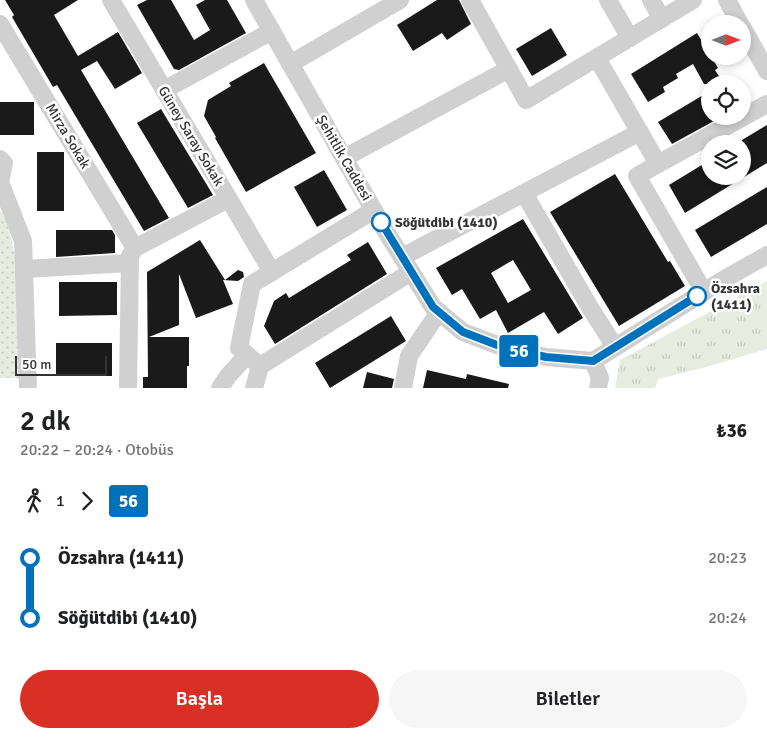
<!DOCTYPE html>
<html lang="tr">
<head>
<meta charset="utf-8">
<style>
	:root { --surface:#fff; --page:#f6f6f6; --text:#202124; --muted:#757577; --accent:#d93025 }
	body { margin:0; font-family:Signika,sans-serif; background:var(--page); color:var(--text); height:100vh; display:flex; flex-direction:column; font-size:19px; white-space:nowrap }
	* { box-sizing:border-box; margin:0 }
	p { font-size:16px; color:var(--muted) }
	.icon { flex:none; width:28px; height:28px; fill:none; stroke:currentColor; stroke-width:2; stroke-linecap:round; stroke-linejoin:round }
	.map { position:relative; height:388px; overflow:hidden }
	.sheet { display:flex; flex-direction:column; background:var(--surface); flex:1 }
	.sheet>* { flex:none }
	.badge { padding:0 10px; border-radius:4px; font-size:18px; line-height:32px }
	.needle { width:32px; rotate:90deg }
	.buttons { position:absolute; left:701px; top:15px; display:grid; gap:10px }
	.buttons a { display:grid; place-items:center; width:50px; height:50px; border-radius:50%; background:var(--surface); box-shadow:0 2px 8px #0003; font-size:25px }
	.scale { position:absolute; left:15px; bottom:12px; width:92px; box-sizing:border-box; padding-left:5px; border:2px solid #333; border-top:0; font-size:14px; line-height:18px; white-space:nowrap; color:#333; -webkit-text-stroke:4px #fff; paint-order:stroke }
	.map>.badge { position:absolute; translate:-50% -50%; box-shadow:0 0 0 2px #fff }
	.legs { display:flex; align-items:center; gap:8px; height:55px; padding:0 20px; font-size:16px }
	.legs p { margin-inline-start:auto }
	.headline { display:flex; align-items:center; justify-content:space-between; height:85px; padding:0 20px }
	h1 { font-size:28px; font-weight:600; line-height:38px }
	.cta { display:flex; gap:10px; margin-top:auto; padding:10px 20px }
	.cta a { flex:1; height:58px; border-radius:30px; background:var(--accent); color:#fff; font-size:20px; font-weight:600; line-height:58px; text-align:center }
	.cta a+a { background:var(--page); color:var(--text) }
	ul { padding:0 20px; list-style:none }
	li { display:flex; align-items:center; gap:18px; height:60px; font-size:19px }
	li i { display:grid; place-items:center; width:8px; height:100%; margin:0 6px; background:currentColor }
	li i::after { content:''; width:12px; height:12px; margin:-6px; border:4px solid; border-radius:50%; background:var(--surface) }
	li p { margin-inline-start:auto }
	li:first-child i { background:linear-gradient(#0000 50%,currentColor 0) }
	li:last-child i { background:linear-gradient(currentColor 50%,#0000 0) }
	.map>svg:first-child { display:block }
	.grass { fill:url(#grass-dots) }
	.park { fill:url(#park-tufts) }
	.building { fill:#1a1a1a; fill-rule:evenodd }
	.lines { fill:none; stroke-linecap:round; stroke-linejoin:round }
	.minor { stroke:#d0d0d0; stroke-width:18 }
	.line-1-casing { stroke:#fff; stroke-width:11 }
	.line-1 { stroke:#0072bc; stroke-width:8 }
	.stop-1-dot { fill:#fff; stroke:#0072bc; stroke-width:2.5 }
	.labels { text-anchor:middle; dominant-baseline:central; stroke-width:5; stroke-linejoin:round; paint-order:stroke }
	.street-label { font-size:14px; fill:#333; stroke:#fff }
	.stop-label { font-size:14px; font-weight:bold; fill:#333; stroke:#fff; text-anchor:start }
</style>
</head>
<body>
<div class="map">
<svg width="767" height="388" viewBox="0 0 767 388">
	<defs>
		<pattern id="grass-dots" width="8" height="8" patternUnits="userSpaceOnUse" patternTransform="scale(1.25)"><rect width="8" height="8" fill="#e6ecdf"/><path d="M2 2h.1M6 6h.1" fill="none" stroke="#c6cbc0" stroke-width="1.8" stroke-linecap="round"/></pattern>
		<pattern id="park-tufts" width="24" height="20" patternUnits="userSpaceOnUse" patternTransform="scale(1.25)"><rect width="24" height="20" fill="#e6ecdf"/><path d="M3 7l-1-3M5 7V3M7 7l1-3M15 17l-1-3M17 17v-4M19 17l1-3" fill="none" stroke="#c6cbc0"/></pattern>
	</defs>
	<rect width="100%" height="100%" fill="#fff"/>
	<path class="grass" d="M0 210C24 249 18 332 19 378H0Z"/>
	<path class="park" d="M767 281V349L706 367 658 379 655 388H615L620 360Z"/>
	<g class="building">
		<path d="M5 0H78L54 15 78 56 118 32 142 73 115 89 97 61 81 70 169 218 144 231 57 85 53 87 12 17 14 15Z"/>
		<path d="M147 0H171L194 40 210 30 196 5 205 0H227L246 33 179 70 174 69 137 5Z"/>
		<path d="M437 0H459L471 24 447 40 442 33 413 51 397 25Z"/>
		<path d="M551 28 567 55 532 76 516 49Z"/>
		<path d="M697 33 718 68 715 70 724 84H704L693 64 676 74 678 78 663 87 665 92 648 102 631 74Z"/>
		<path d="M264 63 316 153 246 192 215 138 216 137 204 116 208 100 231 86 229 83Z"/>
		<path d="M710 91V116H723L672 144 658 122Z"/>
		<rect x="0" y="102" width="34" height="33"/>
		<path d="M161 109 213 195 188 208 137 123Z"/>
		<path d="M767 125V163L685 213 669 185 710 160V176H742V140Z"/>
		<rect x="37" y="152" width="27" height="59"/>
		<path d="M324 170 347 210 317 227 294 187Z"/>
		<path d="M615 174 668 262 670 261 685 286 619 326 550 212Z"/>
		<path d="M767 187V224L711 257 695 230Z"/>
		<path d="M523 219 583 318 558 334 544 312 508 333 496 310 480 319 462 289 452 295 436 268ZM513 260 531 290 508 303 491 273Z"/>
		<path d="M56 230H112L115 235V253L56 257Z"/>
		<path d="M200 240 225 280 238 270 243 272 244 277 238 281 223 280 233 304 196 318 179 274V325L149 337H189V366H187V388H143V377H148L147 272Z"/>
		<path d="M368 242 387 274 275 344 264 326 274 301 286 293 289 298 351 260 347 255Z"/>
		<path d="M59 282H117V315L59 316Z"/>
		<path d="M391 316 406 341 330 388 315 363Z"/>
		<rect x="56" y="343" width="56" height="33"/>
		<path d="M427 370 466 379 467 374 509 384 508 388H423Z"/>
		<path d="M367 372 394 379 392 388H363Z"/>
	</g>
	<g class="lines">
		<g class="minor">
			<path d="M111 0 272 272"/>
			<path d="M254 0 385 230 433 307 463 332 505 348 546 357 593 361 728 277 767 255"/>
			<path d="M470 0 526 100 693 0"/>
			<path d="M608 0 630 38"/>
			<path d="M651 0 662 19"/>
			<path d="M727 0 740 24"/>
			<path d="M0 24 135 248"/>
			<path d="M742 27 767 71"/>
			<path d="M597 58 658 164 637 176 704 292"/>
			<path d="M290 64 400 0"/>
			<path d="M164 90 272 31"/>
			<path d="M344 158 509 69"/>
			<path d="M0 159 4 163 0 182"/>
			<path d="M658 164 767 104"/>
			<path d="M0 182 23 241 28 388"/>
			<path d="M524 193 589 306 615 347"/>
			<path d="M402 257 640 132"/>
			<path d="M24 269 130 263"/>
			<path d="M593 361 600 378 598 388"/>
			<path d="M260 366 239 348 252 284 374 210"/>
			<path d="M128 388 130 256 135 248 228 199"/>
			<path d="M220 388 228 376 247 355"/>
			<path d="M254 388 260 366 411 272"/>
			<path d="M403 388 409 356 439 312"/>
		</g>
	</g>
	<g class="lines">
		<g class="line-1-casing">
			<path id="line-1" d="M381 222 433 307 463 332 505 348 546 357 593 361 697 296"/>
		</g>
		<use href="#line-1" class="line-1"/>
	</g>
	<g class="stop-1-dot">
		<circle cx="381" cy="222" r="9"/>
		<circle cx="697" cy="296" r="9"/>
	</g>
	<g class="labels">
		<g class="street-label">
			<text transform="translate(68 136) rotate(59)">Mirza Sokak</text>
			<text transform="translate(191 136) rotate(59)">Güney Saray Sokak</text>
			<text transform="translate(344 158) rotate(60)">Şehitlik Caddesi</text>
		</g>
		<g class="stop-label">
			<text x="395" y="222">Söğütdibi (1410)</text>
			<text x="711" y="288">Özsahra<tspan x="711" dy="16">(1411)</tspan></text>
		</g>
	</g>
</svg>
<div class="buttons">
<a><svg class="needle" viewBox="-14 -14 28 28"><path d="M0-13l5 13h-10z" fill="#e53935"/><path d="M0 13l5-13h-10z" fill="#757577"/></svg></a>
<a><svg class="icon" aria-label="locate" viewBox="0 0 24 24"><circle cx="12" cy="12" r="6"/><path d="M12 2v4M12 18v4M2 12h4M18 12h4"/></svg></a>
<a><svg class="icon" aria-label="layers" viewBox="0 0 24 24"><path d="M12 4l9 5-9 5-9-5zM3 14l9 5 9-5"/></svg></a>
</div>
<div class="scale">50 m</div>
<b class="badge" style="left:519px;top:351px;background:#0072bc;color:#fff">56</b>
</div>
<section class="sheet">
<div class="headline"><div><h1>2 dk</h1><p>20:22 – 20:24 · Otobüs</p></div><b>₺36</b></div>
<div class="legs"><svg class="icon" aria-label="walk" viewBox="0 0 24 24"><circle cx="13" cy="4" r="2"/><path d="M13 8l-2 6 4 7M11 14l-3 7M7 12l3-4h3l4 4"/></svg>1<svg class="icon" aria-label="forward" viewBox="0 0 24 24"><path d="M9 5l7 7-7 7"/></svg><b class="badge" style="background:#0072bc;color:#fff">56</b></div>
<ul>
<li><i style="color:#0072bc"></i><b>Özsahra (1411)</b><p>20:23</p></li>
<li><i style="color:#0072bc"></i><b>Söğütdibi (1410)</b><p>20:24</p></li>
</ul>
<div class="cta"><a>Başla</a><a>Biletler</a></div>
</section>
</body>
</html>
